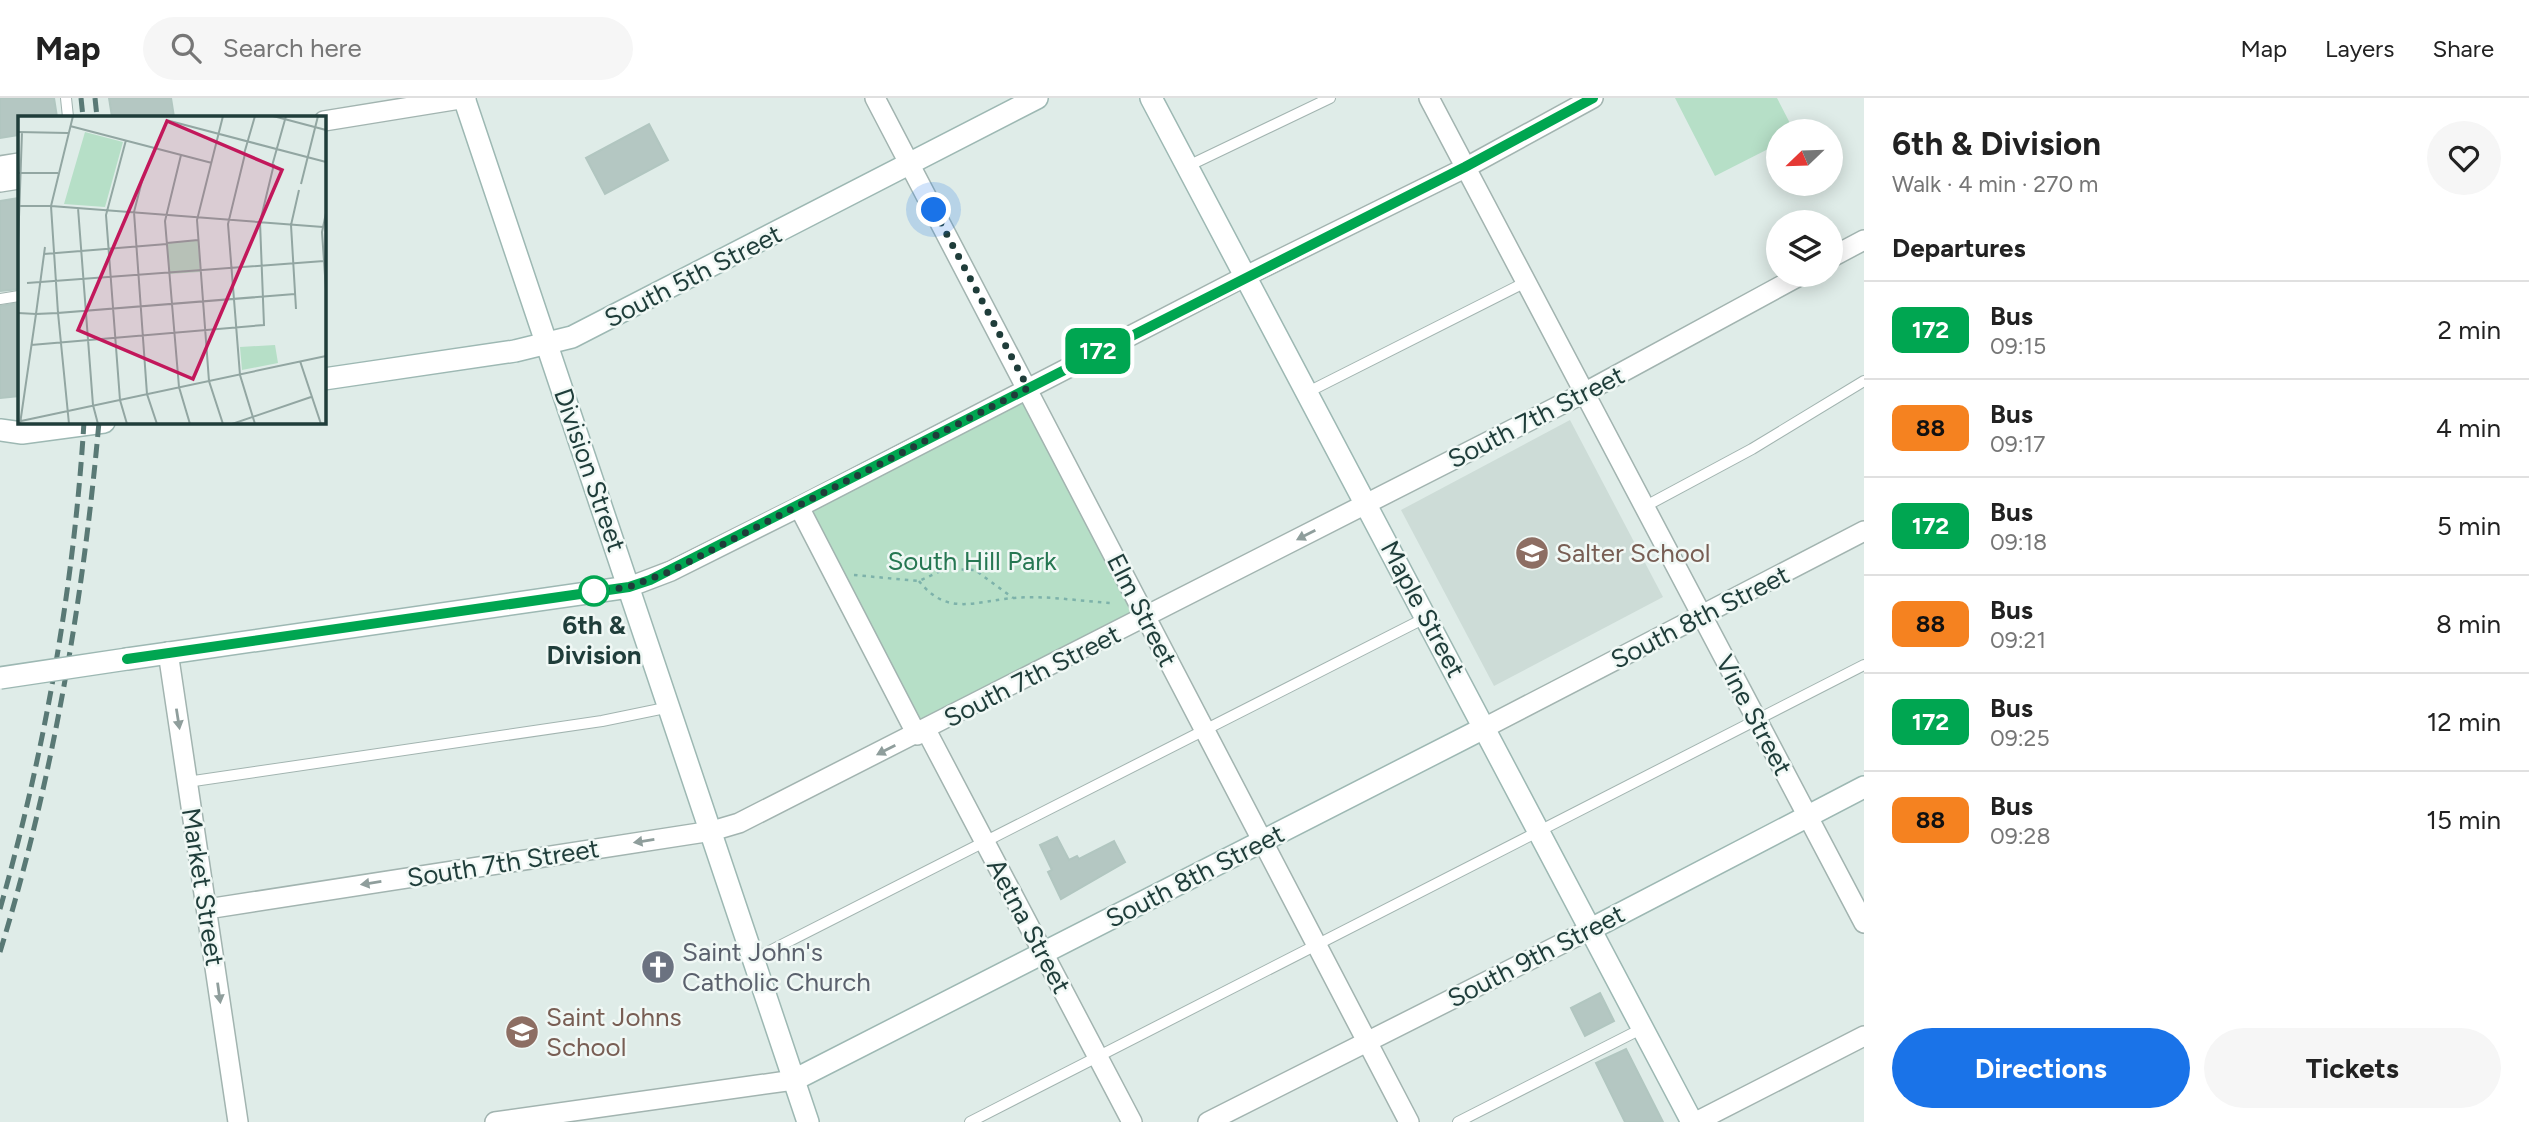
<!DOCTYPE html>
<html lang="en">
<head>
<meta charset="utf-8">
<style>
	:root { --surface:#fff; --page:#f6f6f6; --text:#222; --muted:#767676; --line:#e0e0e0; --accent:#1a73e8 }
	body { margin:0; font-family:Figtree,sans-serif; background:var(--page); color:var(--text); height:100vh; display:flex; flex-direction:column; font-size:26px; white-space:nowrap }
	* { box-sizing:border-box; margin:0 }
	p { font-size:23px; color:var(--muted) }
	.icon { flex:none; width:38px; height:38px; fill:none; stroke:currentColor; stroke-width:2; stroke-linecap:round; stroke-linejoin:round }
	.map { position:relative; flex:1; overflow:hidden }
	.details { display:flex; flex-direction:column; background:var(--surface); width:665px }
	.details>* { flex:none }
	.badge { padding:0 14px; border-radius:10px; font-size:24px; line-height:46px }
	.needle { width:46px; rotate:247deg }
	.tools { position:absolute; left:1766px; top:21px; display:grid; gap:14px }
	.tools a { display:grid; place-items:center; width:77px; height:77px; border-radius:50%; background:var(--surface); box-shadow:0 4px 18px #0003; font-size:35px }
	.you { position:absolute; width:35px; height:35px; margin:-18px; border:5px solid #fff; border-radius:50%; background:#1a73e8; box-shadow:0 0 0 10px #1a73e833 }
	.map>.badge { position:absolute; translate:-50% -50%; box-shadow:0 0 0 4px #fff }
	h2 { padding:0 28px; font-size:26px; line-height:63px }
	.round { display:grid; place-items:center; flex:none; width:74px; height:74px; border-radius:37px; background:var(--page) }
	.head { display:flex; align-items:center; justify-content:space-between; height:119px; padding:0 28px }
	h1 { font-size:33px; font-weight:700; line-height:52px }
	.primary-button { display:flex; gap:14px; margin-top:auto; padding:14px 28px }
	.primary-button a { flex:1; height:80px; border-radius:42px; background:var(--accent); color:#fff; font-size:28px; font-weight:700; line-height:80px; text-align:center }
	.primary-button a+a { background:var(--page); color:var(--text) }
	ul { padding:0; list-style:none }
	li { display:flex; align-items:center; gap:21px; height:98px; padding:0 28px; border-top:2px solid var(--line) }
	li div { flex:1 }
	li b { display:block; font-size:26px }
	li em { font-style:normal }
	li .badge { min-width:77px; font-weight:700; text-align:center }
	header { display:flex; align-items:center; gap:42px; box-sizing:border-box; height:98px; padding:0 35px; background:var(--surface); border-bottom:2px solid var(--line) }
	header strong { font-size:33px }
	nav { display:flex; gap:38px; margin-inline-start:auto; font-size:24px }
	.search { width:490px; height:63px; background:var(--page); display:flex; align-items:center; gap:18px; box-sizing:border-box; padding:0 24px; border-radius:38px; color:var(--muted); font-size:26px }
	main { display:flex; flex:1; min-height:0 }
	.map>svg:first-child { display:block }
	.built { fill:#cddcd7 }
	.green { fill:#b6dfc7 }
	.building { fill:#b4c7c2; stroke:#b1c6c0; stroke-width:2 }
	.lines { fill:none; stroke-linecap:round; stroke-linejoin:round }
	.lane-casing { stroke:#a2b4b0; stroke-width:12 }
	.street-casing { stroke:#a2b4b0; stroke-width:22 }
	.secondary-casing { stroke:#9db8b3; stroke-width:24 }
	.path { stroke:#7db2aa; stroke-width:2.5; stroke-dasharray:3.5 5; stroke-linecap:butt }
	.lane { stroke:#fff; stroke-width:10 }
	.street { stroke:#fff; stroke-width:19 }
	.secondary { stroke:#fff; stroke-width:21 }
	.rail { stroke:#597975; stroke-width:5; stroke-dasharray:14 7; stroke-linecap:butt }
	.secondary-bridge-casing { stroke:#9db8b3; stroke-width:24; stroke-linecap:butt }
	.secondary-bridge { stroke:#fff; stroke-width:21 }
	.oneway { fill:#8f9e9c }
	.line-casing { stroke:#fff; stroke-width:16 }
	.line { stroke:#00a651; stroke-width:10 }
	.walk { stroke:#1f3d3a; stroke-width:7; stroke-dasharray:0 12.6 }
	.stop-dot { fill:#fff; stroke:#00a651; stroke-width:3.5 }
	.labels { text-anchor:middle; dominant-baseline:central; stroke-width:5; stroke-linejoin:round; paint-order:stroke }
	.street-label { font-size:26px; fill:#1f3d3a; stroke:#f0f8f5 }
	.education-label { font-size:26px; fill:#785e54; stroke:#f0f8f5; text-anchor:start }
	.park-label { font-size:26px; fill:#267752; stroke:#f0f8f5 }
	.stop-label { font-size:26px; font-weight:bold; fill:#1f3d3a; stroke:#f0f8f5 }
	.worship-label { font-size:26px; fill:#5b616d; stroke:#f0f8f5; text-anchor:start }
	.inset-road { fill:none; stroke:#92a6a2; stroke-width:2 }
	.view { fill:#c2185b; fill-opacity:0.15; stroke:#c2185b; stroke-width:3.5 }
	.inset-edge { fill:none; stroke:#1f3d3a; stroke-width:3.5 }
</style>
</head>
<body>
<header>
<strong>Map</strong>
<div class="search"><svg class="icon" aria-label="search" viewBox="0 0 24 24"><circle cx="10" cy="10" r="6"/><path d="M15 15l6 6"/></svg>Search here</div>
<nav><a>Map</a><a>Layers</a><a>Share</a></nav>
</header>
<main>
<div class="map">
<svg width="1864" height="1024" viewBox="0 0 1864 1024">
	<rect width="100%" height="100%" fill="#dfece8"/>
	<path class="built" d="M1570 322 1663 499 1494 588 1401 412Z"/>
	<g class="green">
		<path d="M1675 0H1777L1794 33H1778V46L1715 78Z"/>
		<path d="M1028 290 1145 520 917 637 799 409Z"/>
	</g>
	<g class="building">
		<path d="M0 0H54L57 19H19V37L0 40Z"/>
		<path d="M109 0H171L174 19H112Z"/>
		<path d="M649 26 668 62 605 96 586 60Z"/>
		<path d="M19 100V191L0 193V103Z"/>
		<path d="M19 205V298L0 300V208Z"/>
		<path d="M1057 739 1069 762 1077 758 1079 761 1114 743 1125 764 1061 801 1048 774 1052 772 1040 747Z"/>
		<path d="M1600 895 1614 923 1585 938 1571 910Z"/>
		<path d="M1626 951 1663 1024H1625L1596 965Z"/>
	</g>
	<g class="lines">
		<g class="lane-casing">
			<g id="lane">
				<path d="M66 0 68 19"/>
				<path d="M1188 68 1330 0"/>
				<path d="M0 201 19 198"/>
				<path d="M1308 294 1524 185"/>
				<path d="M1644 409 1752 351 1864 283"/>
				<path d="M187 684 602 623 670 609"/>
				<path d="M754 861 1427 519"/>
				<path d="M970 1024 1864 567"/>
				<path d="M1458 1024 1643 930"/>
			</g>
		</g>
		<g class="street-casing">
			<g id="street">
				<path d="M875 0 1409 1024"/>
				<path d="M1429 0 1864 825"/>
				<path d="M324 23 466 0"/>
				<path d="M0 68 19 65"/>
				<path d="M0 84 19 81"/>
				<path d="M1830 160 1864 142"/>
				<path d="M799 409 917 637"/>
				<path d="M629 489 671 473 799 409 1246 178 1465 70 1593 0"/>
				<path d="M168 554 238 1024"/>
				<path d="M1486 629 1864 433"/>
				<path d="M926 632 1132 1024"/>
				<path d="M207 811 712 733 739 725 1582 296 1801 177"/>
				<path d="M495 1024 794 982"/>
				<path d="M1208 1024 1591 831"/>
				<path d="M1696 1024 1864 938"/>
			</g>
		</g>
		<g class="secondary-casing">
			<g id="secondary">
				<path d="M464 0 808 1024"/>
				<path d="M1151 0 1692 1024"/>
				<path d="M324 281 515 253 572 239 1037 0"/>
				<path d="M0 332 22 335 104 324"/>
				<path d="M127 561 629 489"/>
				<path d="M1591 831 1864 689"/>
				<path d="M794 982 1486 629"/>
			</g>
		</g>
		<g class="path">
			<path d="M854 477 919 483 945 471 975 472 1013 500"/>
			<path d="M919 483C947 519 976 503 1013 500 1044 497 1079 503 1110 505"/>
		</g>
		<use href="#lane" class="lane"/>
		<use href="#street" class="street"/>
		<use href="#secondary" class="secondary"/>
		<g class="rail">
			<path d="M81 0 83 19"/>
			<path d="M95 0 97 19"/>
			<path d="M0 811C45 653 74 487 84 324"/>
			<path d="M0 854C53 681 83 503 99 324"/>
		</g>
		<g class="secondary-bridge-casing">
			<path id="secondary-bridge" d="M0 580 127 561"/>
		</g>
		<use href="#secondary-bridge" class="secondary-bridge"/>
	</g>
	<defs><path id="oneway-solid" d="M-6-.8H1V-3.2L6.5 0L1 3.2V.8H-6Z" transform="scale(1.75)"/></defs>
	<g class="oneway">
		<use href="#oneway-solid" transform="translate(1306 437) rotate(153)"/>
		<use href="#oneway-solid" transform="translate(178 621) rotate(81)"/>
		<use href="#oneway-solid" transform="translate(886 652) rotate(153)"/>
		<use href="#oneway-solid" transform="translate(644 743) rotate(171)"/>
		<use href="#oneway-solid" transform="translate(371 785) rotate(171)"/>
		<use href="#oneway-solid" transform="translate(219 895) rotate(82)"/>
	</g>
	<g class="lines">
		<g class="line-casing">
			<path id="line" d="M127 561 629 489 650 482 1465 69 1593 0"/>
		</g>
		<use href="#line" class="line"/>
		<path class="walk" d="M594 493 629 489 671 473 1028 290 934 112"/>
	</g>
	<defs>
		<g id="school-disc" transform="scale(1.75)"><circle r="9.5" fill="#8d6e63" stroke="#f0f8f5"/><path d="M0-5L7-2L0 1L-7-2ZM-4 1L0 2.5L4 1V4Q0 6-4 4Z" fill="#fff"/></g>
		<g id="church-disc" transform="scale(1.75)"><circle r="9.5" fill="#6b7280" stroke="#f0f8f5"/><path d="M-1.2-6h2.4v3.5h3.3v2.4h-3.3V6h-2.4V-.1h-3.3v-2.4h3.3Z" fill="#fff"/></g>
	</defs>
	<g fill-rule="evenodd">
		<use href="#school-disc" x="1532" y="455"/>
		<use href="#church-disc" x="658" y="869"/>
		<use href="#school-disc" x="522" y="934"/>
	</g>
	<circle class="stop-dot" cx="594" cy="493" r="14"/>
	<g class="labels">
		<g class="street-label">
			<text transform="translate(693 178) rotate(-27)">South 5th Street</text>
			<text transform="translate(1536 319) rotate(-27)">South 7th Street</text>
			<text transform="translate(590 372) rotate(71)">Division Street</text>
			<text transform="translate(1423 511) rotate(62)">Maple Street</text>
			<text transform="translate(1142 512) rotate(63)">Elm Street</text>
			<text transform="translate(1700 519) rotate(-27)">South 8th Street</text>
			<text transform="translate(1032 578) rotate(-27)">South 7th Street</text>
			<text transform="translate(1754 617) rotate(62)">Vine Street</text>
			<text transform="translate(503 765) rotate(-9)">South 7th Street</text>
			<text transform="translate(1195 778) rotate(-27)">South 8th Street</text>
			<text transform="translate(203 789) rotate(81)">Market Street</text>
			<text transform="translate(1029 828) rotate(62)">Aetna Street</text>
			<text transform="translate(1536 858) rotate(-27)">South 9th Street</text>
		</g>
		<g class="education-label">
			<text x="1556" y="455">Salter School</text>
			<text x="546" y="919">Saint Johns<tspan x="546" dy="30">School</tspan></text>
		</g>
		<g class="park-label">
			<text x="972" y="463">South Hill Park</text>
		</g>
		<g class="stop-label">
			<text x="594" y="527">6th &amp;<tspan x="594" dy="30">Division</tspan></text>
		</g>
		<g class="worship-label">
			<text x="682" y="854">Saint John's<tspan x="682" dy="30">Catholic Church</tspan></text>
		</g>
	</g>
	<g transform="translate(18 18)">
		<rect width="308" height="308" fill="#dfece8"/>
		<path d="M67 16 105 26 87 91 46 88ZM180 124 182 156 151 158 149 127ZM257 229 260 247 224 254 222 231Z" fill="#b6dfc7"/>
		<path class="inset-road" d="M255 0 308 14M148 4 308 46M52 10 194 47M0 16 50 17M108 24 88 99 102 284 109 308M226 38 237 0M227 38 210 108 222 259 237 308M163 39 147 105 161 271 172 308M254 50 268 0M1 57H40M125 61 116 96 129 278 139 308M283 68 300 0M0 90H33M33 90 305 111M60 92 75 289 80 308M308 97 304 116 308 174M149 127 180 124M0 130 4 16M26 138 149 128M9 167 306 145M278 193 273 109 281 74M0 197 18 198 27 131M13 229 246 209 242 106 256 48M282 245 303 308M3 305 308 240M2 308 18 198 40 197 33 90 55 0M51 308 40 197 277 178M205 308 191 265 179 104 205 0M214 308 293 281"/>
		<path class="view" d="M149 5 264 54 175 263 60 214Z"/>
		<rect width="308" height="308" class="inset-edge"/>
	</g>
</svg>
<div class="tools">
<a><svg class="needle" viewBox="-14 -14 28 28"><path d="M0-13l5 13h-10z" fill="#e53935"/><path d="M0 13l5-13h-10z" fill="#767676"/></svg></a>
<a><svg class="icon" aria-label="layers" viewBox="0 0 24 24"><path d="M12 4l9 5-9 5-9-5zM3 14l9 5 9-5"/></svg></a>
</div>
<div class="you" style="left:934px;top:112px"></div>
<b class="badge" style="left:1098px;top:253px;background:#00a651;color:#fff">172</b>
</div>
<section class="details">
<div class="head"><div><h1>6th &amp; Division</h1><p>Walk · 4 min · 270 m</p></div><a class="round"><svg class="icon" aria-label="heart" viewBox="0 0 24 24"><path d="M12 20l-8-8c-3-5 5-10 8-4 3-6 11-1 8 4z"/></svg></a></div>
<h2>Departures</h2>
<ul>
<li><span class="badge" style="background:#00a651;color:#fff">172</span><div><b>Bus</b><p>09:15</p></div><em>2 min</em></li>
<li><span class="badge" style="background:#f58220;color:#111">88</span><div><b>Bus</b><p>09:17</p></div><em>4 min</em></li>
<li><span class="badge" style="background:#00a651;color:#fff">172</span><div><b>Bus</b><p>09:18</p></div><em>5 min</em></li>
<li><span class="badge" style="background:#f58220;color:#111">88</span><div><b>Bus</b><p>09:21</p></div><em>8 min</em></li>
<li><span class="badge" style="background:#00a651;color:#fff">172</span><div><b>Bus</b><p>09:25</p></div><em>12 min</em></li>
<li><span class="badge" style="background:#f58220;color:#111">88</span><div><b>Bus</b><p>09:28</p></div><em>15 min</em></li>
</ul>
<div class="primary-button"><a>Directions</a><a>Tickets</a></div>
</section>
</main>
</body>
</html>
